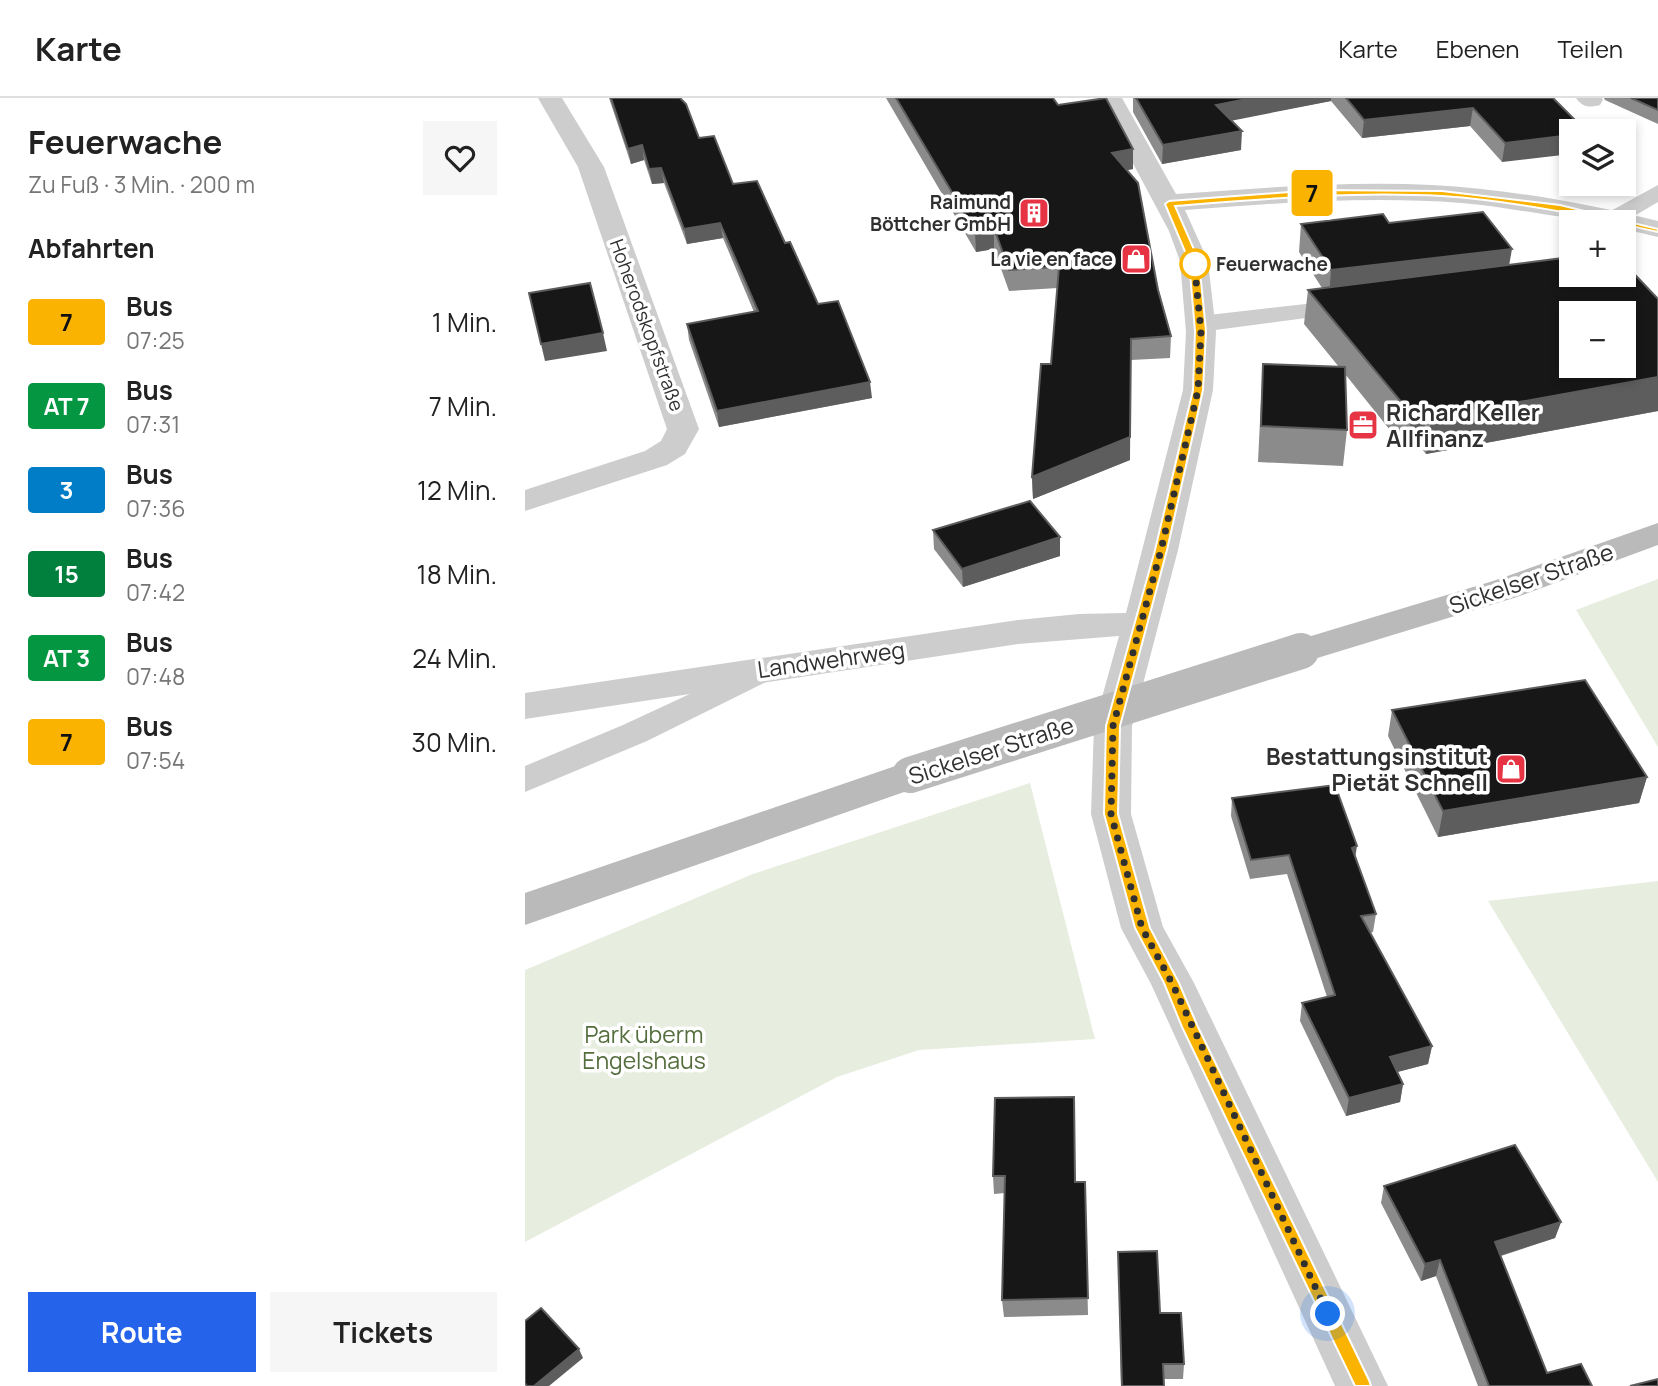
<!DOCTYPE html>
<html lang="de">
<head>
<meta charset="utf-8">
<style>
	:root { --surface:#fff; --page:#f6f6f6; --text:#222; --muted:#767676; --line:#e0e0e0; --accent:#2563eb }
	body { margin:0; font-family:Manrope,sans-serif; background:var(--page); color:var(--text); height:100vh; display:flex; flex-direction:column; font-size:26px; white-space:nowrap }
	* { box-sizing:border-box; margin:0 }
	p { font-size:23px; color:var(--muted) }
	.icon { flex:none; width:38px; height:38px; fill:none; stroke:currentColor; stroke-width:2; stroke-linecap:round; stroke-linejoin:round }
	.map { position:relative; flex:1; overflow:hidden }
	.panel { display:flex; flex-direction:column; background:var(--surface); width:525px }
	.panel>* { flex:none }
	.badge { padding:0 14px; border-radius:5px; font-size:24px; line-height:46px }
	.controls { position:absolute; left:1034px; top:21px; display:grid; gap:14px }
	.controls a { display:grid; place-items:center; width:77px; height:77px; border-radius:0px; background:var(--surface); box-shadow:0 4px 10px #0003; font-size:35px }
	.you { position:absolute; width:35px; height:35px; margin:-18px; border:5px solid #fff; border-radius:50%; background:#1a73e8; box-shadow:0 0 0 10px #1a73e833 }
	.map>.badge { position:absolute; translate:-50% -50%; box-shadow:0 0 0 4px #fff }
	h2 { padding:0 28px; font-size:26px; line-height:63px }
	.round { display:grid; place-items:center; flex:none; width:74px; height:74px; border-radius:0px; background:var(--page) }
	.summary { display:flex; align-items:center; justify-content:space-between; height:119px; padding:0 28px }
	h1 { font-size:33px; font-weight:700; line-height:52px }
	.button { display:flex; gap:14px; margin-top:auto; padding:14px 28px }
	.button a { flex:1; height:80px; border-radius:0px; background:var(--accent); color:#fff; font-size:28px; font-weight:700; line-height:80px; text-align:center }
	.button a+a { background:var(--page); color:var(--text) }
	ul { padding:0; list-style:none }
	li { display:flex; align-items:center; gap:21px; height:84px; padding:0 28px }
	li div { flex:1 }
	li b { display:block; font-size:26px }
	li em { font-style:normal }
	li .badge { min-width:77px; font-weight:700; text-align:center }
	header { display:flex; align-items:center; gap:42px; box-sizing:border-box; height:98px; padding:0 35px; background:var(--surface); border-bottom:2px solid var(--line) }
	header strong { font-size:33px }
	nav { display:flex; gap:38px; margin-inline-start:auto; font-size:24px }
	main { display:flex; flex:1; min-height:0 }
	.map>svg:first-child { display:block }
	.green { fill:#e7eddf }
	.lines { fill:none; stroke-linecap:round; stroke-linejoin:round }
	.service { fill:#cdcdcd; fill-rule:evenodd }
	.minor { fill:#cdcdcd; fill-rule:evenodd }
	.secondary { fill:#bababa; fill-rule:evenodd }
	.secondary-bridge { stroke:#bababa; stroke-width:36 }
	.wall { fill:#8b8b8b }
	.shaded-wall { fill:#5d5d5d }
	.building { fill:#171717; stroke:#5d5d5d; stroke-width:2; fill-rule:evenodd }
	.line { fill:#fab300; stroke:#fff; stroke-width:2 }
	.walk { stroke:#303030; stroke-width:7; stroke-dasharray:0 12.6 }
	.stop-dot { fill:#fff; stroke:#fab300; stroke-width:3.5 }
	.labels { text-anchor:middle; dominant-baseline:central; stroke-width:7; stroke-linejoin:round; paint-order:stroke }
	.far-poi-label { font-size:19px; font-weight:bold; fill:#303030; stroke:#fff; text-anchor:end }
	.far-stop-label { font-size:19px; font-weight:bold; fill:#303030; stroke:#fff; text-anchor:start }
	.far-street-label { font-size:19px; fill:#303030; stroke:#fff }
	.poi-label { font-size:23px; font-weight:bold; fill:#303030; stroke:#fff; text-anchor:start }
	.street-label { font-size:23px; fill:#303030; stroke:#fff }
	.park-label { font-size:23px; fill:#546d3d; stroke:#fff }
</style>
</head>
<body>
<header>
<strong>Karte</strong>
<nav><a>Karte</a><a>Ebenen</a><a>Teilen</a></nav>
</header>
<main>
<section class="panel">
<div class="summary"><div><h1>Feuerwache</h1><p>Zu Fuß · 3 Min. · 200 m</p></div><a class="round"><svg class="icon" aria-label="heart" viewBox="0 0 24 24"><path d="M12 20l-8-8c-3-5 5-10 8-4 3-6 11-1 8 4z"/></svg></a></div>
<h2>Abfahrten</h2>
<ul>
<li><span class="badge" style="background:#fab300;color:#111">7</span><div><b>Bus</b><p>07:25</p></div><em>1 Min.</em></li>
<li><span class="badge" style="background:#059641;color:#fff">AT 7</span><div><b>Bus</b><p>07:31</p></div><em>7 Min.</em></li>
<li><span class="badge" style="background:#007dc6;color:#fff">3</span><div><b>Bus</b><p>07:36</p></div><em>12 Min.</em></li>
<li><span class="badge" style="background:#007f3d;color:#fff">15</span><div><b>Bus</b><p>07:42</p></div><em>18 Min.</em></li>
<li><span class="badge" style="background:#059641;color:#fff">AT 3</span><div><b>Bus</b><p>07:48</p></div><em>24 Min.</em></li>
<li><span class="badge" style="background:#fab300;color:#111">7</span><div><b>Bus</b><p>07:54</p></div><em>30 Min.</em></li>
</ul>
<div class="button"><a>Route</a><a>Tickets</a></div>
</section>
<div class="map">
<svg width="1133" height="1288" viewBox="0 0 1133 1288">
	<rect width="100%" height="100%" fill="#fff"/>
	<g class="green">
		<path d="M1133 481V649L1051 512Z"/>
		<path d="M505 685 570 941 394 952 312 979 0 1144V872L228 776Z"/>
		<path d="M1133 783V1084L963 803Z"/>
	</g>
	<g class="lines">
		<g class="service">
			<path d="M1133 87V104L1099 124H1081L1078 120 1082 115Z"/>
			<path d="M825 201 834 203 837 208 834 213 675 234 666 231 662 226 666 221 675 218Z"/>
			<path d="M242 560 253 564 258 571 253 578 122 643 0 694V668L98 627Z"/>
		</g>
		<g class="minor">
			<path d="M13 0H37L79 69 174 331 160 356 142 367 0 413V392L120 353 136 343 142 331 53 69Z"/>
			<path d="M573 0H597L651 96C736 90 822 83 907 87 983 91 1059 105 1133 123V139L1099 131V124C1044 124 990 109 936 105 844 98 752 105 660 112L683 163 691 234 688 292 653 452 607 628 606 716 638 829 669 885 863 1288H810L626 886 596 830 566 716 569 628 594 538 493 546 0 621V595L493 522 554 516 601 515 658 292 661 234 655 163 644 133Z"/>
			<path d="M1051 0H1077L1078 2 1075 7C1064 10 1057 9 1051 0Z"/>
		</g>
		<g class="secondary">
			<path d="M1133 425V447L992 499 776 565 763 561 758 553 763 545 968 483Z"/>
			<path d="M385 663 399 667 405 677 399 687 0 827V795Z"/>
		</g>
		<path class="secondary-bridge" d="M385 677 776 553"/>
	</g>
	<g class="wall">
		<path d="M84 0H155L174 40 208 86 260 145 293 206 347 300 194 329 164 242 162 226 229 214 198 140 162 146 139 85 127 86 119 62 106 66Z"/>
		<path d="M361 0H528L533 7 608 51V71L602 72 646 238 645 260 606 262 605 362 508 401 507 379 526 266 533 190 484 193 469 151 451 154Z"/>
		<path d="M608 0H1028L977 64 945 28 837 40 806 3 706 22 716 52 637 66 608 14Z"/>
		<path d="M1079 0H1133V26L1080 2Z"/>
		<path d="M864 125 984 167 1133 201V313L901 356 896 350 881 352 820 276 822 332 818 368 733 364 736 302 738 266 814 269 779 226 783 192 797 190 774 154 776 126Z"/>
		<path d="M408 432 535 458 438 489 409 451Z"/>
		<path d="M867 612 1122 679 1114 705 913 739 863 638Z"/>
		<path d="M707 700 830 760 851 816 848 834 845 835 907 948 903 966 872 974 878 986 875 1004 821 1018 775 923 777 905 802 899 762 776 725 781 706 718Z"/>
		<path d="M470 1000 550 1084H560L563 1217 479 1219 477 1202 480 1095 469 1096 468 1078Z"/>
		<path d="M859 1088 1036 1124 1030 1140 976 1158 1022 1275 1067 1288H953L911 1178 896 1183 856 1105Z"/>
		<path d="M593 1154 635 1215 659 1266 658 1281H639V1288H596Z"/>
	</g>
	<g class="shaded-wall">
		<path d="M727 0H806V3L690 26 691 7Z"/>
		<path d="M948 10 945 28 837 40 839 22Z"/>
		<path d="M717 33 716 52 637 66 638 47Z"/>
		<path d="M1046 37V56L977 64 980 45Z"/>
		<path d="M117 47 119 62 106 66 103 51Z"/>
		<path d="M608 51V71L587 75V55Z"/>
		<path d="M136 70 139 85 127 86 124 71Z"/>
		<path d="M195 125 198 140 162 146 159 131Z"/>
		<path d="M469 130V151L451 154 450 133Z"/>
		<path d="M987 151 982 179 804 200 806 172Z"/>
		<path d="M78 235 82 253 20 263 16 246Z"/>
		<path d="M1133 279V313L901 356 906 320Z"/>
		<path d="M345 284 347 300 194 329 192 313Z"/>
		<path d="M902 314 896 350 881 352 887 317Z"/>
		<path d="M605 339V362L508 401 507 379Z"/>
		<path d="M535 439V458L438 489 437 471Z"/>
		<path d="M1122 679 1114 705 913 739 918 713Z"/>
		<path d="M832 748 829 767 827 750Z"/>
		<path d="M907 948 903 966 861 977 865 959Z"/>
		<path d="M878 986 875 1004 821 1018 824 1000Z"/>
		<path d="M1036 1124 1030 1140 965 1161 970 1144Z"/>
		<path d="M915 1162 911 1178 896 1183 900 1166Z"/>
		<path d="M54 1251 58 1260 24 1288H9Z"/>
	</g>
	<g class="building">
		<path d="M86 0H155L161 6 174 40 189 38 208 86 232 83 260 145 265 144 293 206 313 203 345 284 192 313 162 226 233 213 195 125 159 131 136 70 124 71 117 47 103 51Z"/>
		<path d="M371 0H528L533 7 581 0 608 51 587 55 613 85 633 192 646 238 606 241 605 339 507 379 516 266H526L534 169 484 172 469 130 450 133Z"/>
		<path d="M611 0H727L691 7 717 33 638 47Z"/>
		<path d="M821 0H1028L1061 33H1046V37L980 45 948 10 839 22Z"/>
		<path d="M1106 0H1133V12Z"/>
		<path d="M958 114 987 151 806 172 776 126 858 116 864 125Z"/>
		<path d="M1046 159V177H1099V165L1133 201V279L906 320 902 314 887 317 783 192ZM1046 215H1099V268H1046Z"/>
		<path d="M65 185 78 235 16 246 4 195Z"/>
		<path d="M738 266 820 269 822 332 736 328Z"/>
		<path d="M505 403 535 439 437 471 408 432Z"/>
		<path d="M1060 582 1122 679 918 713 867 612Z"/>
		<path d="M810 687 832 748 827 750 851 816 836 818 907 948 865 959 878 986 824 1000 777 905 810 897 764 757 726 762 707 700Z"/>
		<path d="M549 999 550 1084H560L563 1200 477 1202 480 1078H468L470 1000Z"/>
		<path d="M990 1047 1036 1124 970 1144 1022 1275 1056 1266 1067 1288H964L915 1162 900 1166 859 1088Z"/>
		<path d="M632 1153 635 1215H656L659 1266H638L639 1288H597L593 1154Z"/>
		<path d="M16 1210 54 1251 9 1288H2L0 1285V1223Z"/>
		<path d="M1133 1281V1288H1105Z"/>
	</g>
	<path class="line" d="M790 92 917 93 1035 107 1133 131V134C1062 118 990 103 917 98 828 93 739 101 650 108L674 163 681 233 678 292 642 452 595 628 593 716 625 830 654 885 673 929 844 1282 846 1288H830L657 929 639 885 610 830 579 716 581 628 630 452 668 292 670 233 664 163 640 106 644 103Z"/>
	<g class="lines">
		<path class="walk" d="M670 166 669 163 676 233 673 292 636 452 588 628 586 716 617 830 647 885 803 1216"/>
	</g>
	<defs>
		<g id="building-square" transform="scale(1.575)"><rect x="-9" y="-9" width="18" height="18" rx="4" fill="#e63445" stroke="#fff"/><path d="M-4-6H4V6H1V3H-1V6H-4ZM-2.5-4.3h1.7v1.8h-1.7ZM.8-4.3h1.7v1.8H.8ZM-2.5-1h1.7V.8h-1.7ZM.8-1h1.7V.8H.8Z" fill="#fff"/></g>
		<g id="shop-square" transform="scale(1.575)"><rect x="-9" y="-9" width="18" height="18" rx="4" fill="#e63445" stroke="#fff"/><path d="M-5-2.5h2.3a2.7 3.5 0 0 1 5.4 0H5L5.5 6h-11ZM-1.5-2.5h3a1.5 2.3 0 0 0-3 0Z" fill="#fff"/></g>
		<g id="office-square" transform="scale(1.575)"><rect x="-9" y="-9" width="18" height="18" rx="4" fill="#e63445" stroke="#fff"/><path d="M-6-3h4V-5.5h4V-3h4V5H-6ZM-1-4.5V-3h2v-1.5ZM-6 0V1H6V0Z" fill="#fff"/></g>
	</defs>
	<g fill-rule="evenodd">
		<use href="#building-square" x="509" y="115"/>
		<use href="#shop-square" x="611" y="161"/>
		<use href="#office-square" x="838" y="327"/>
		<use href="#shop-square" x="986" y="671"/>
	</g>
	<circle class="stop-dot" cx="670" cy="166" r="14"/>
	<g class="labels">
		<g class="far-poi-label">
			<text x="486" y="104">Raimund<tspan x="486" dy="22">Böttcher GmbH</tspan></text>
			<text x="588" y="161">La vie en face</text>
		</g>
		<g class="far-stop-label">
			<text x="691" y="166">Feuerwache</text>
		</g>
		<g class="far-street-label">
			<text transform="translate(122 227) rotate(70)">Hoherodskopfstraße</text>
		</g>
		<g class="poi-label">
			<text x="861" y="314">Richard Keller<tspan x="861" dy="26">Allfinanz</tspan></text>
			<text x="963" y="658" text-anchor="end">Bestattungsinstitut<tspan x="963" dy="26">Pietät Schnell</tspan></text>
		</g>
		<g class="street-label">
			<text transform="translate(1006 480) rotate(-19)">Sickelser Straße</text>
			<text transform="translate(306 561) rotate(-8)">Landwehrweg</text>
			<text transform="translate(466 652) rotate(-18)">Sickelser Straße</text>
		</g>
		<g class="park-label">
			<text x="119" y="936">Park überm<tspan x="119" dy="26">Engelshaus</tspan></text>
		</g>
	</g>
</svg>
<div class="controls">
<a><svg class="icon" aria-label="layers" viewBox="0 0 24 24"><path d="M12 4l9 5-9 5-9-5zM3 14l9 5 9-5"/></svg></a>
<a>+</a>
<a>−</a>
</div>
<div class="you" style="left:803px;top:1216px"></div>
<b class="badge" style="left:787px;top:95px;background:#fab300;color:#111">7</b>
</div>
</main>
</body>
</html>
